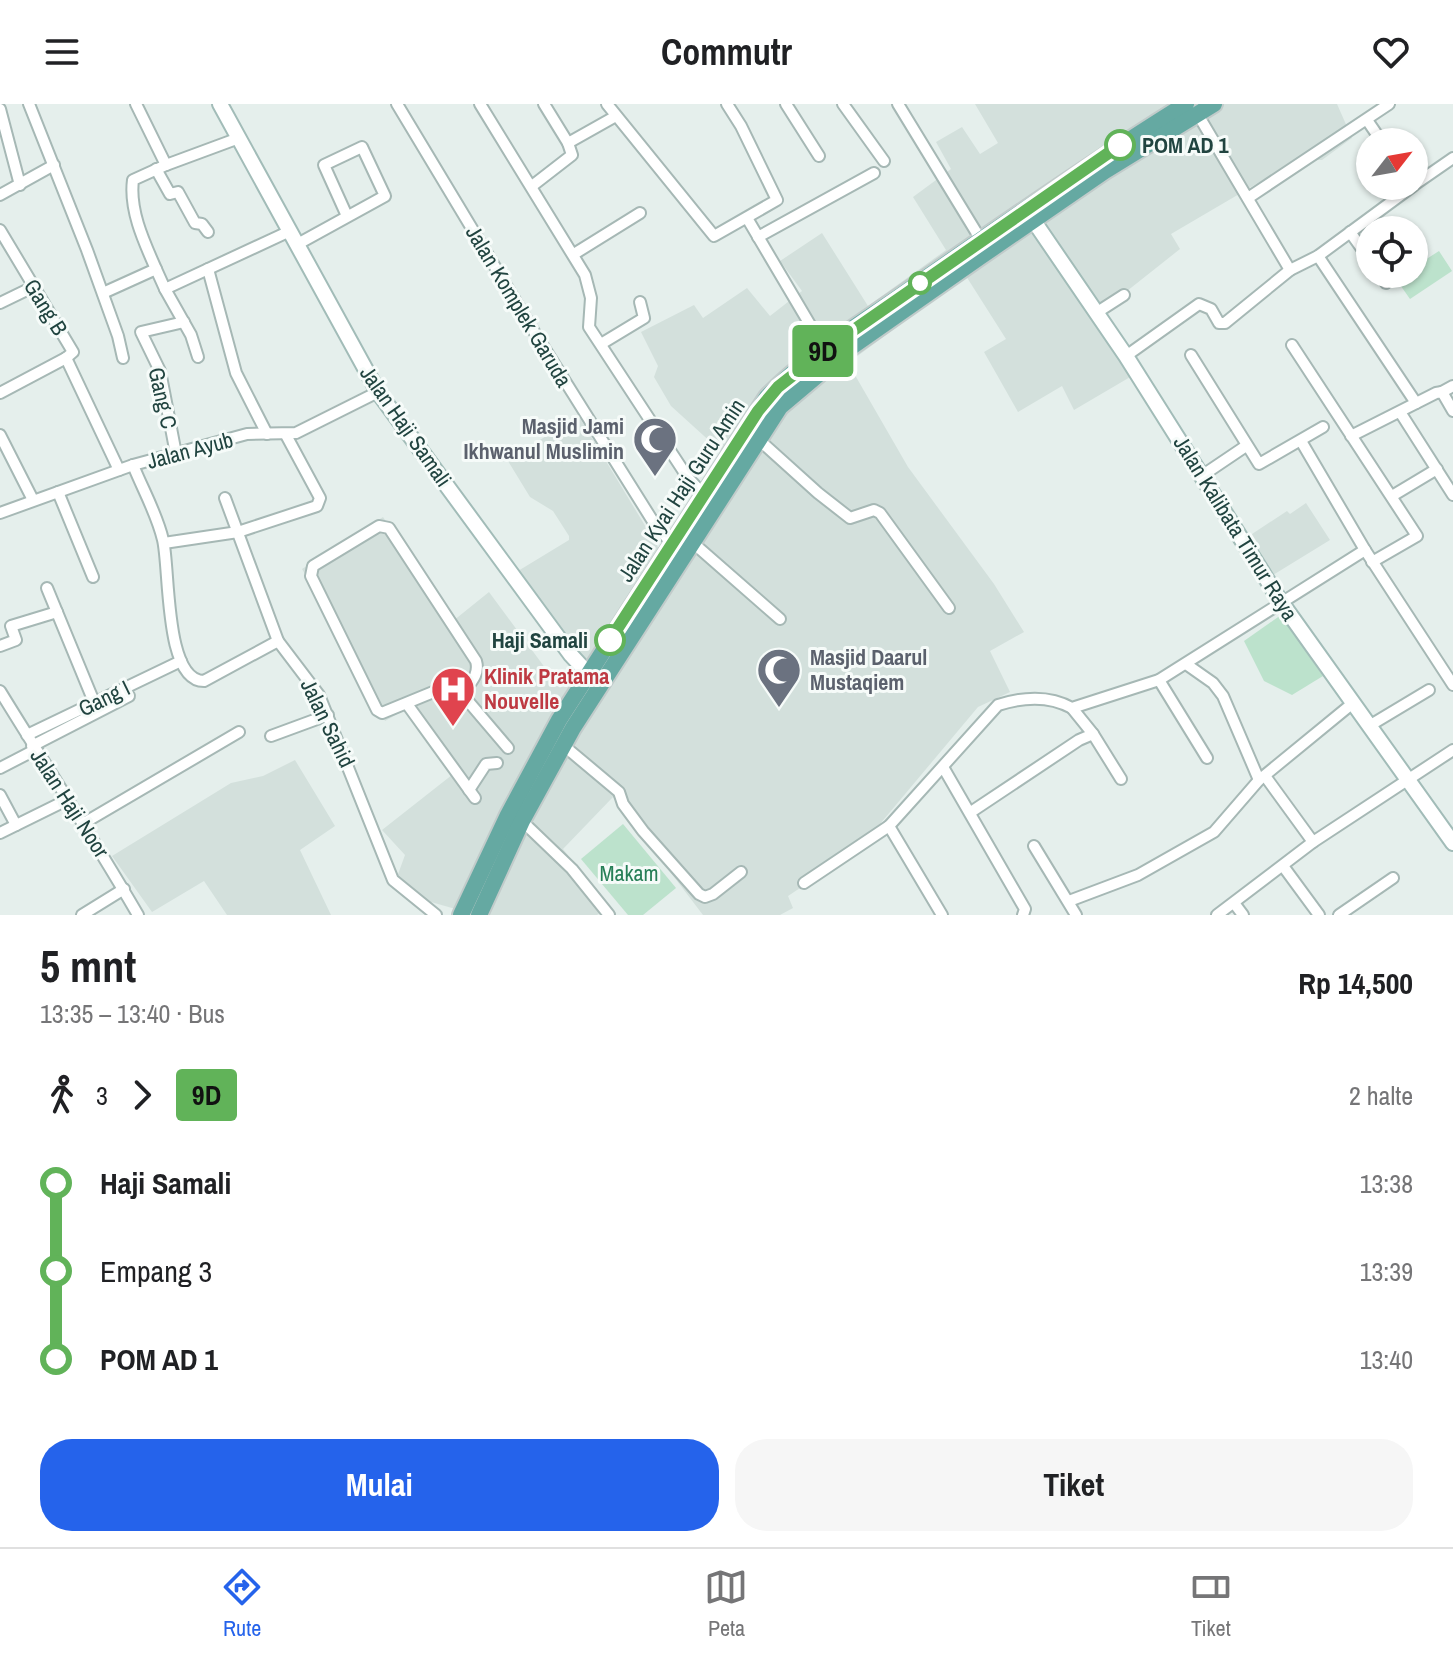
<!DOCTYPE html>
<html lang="id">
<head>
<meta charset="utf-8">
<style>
	:root { --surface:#fff; --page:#f6f6f6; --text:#202124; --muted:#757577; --line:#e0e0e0; --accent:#2563eb }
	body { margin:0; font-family:"Archivo Narrow",sans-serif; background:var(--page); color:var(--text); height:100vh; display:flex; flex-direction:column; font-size:30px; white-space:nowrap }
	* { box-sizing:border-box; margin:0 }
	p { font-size:26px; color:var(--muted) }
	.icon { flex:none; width:44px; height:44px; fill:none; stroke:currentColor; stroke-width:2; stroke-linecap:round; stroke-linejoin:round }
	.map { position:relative; height:811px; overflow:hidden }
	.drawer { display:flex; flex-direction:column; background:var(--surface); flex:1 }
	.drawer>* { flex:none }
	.badge { padding:0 16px; border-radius:6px; font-size:28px; line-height:52px }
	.needle { width:52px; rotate:59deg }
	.controls { position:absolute; left:1356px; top:24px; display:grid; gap:16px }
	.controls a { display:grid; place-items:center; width:72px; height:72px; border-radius:50%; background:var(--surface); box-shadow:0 2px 6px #0004; font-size:40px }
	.map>.badge { position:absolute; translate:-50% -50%; box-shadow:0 0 0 4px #fff }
	.legs { display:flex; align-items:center; gap:12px; height:88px; padding:0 40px; font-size:26px }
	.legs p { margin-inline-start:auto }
	.head { display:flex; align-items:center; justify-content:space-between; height:136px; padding:0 40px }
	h1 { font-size:44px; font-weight:700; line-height:60px }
	.button { display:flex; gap:16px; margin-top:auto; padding:16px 40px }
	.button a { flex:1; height:92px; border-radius:32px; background:var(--accent); color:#fff; font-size:32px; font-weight:700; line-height:92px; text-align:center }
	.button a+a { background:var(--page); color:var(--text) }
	ul { padding:0 40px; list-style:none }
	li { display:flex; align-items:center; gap:28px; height:88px; font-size:30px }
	li i { display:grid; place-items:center; width:12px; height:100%; margin:0 10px; background:currentColor }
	li i::after { content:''; width:20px; height:20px; margin:-10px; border:6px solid; border-radius:50%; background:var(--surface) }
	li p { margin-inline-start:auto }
	li:first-child i { background:linear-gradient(#0000 50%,currentColor 0) }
	li:last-child i { background:linear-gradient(currentColor 50%,#0000 0) }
	header { display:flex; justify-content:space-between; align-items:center; height:104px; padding:0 40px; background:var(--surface); font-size:36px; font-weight:700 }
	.tabs { display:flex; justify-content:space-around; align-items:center; height:112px; border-top:2px solid var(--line); background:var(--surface); font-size:22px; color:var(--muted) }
	.tabs a { display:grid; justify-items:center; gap:4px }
	.tabs .on { color:var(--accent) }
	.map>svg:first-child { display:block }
	.built { fill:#d3e0dc }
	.green { fill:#bce2cc }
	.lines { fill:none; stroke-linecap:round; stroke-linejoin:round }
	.street-casing { stroke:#a6b8b5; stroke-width:14 }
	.secondary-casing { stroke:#a2bcb8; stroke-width:18 }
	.primary-casing { stroke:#c1cbca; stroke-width:20 }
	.street { stroke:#fff; stroke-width:10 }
	.secondary { stroke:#fff; stroke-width:14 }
	.primary { stroke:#65a9a2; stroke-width:16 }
	.line-1-casing { stroke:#fff; stroke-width:18 }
	.line-1 { stroke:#61b359; stroke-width:12 }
	.stop-1-dot { fill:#fff; stroke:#61b359; stroke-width:4 }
	.labels { text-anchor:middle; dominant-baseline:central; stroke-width:6; stroke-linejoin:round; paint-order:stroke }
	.stop-label { font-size:22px; font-weight:bold; fill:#214440; stroke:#f6fbf9; text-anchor:start }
	.street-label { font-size:22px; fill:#214440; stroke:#f6fbf9 }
	.worship-label { font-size:22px; font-weight:bold; fill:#5b616d; stroke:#f6fbf9; text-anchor:end }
	.health-label { font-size:22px; font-weight:bold; fill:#be3a42; stroke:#f6fbf9; text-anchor:start }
	.park-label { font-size:22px; fill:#277f57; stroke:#f6fbf9 }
</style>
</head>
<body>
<header><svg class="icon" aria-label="menu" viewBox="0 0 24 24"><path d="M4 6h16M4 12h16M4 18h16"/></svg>Commutr<svg class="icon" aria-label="heart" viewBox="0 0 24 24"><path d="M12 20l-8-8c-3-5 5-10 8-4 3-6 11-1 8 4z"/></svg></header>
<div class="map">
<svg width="1453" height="811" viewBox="0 0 1453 811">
	<rect width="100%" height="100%" fill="#e5efec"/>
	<g class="built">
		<path d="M975 0H1337L1352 34 1322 56H1297L1171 130 1180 145 1098 210 1137 269 1074 306 1062 282 1018 308 984 248 1006 235 966 172 848 259 908 363 994 480 1024 528 990 547 1010 588 978 603 859 745 788 792 793 804 780 811H703L613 693 563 745 609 802 597 811H457L459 806 417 794 397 773 405 751 382 726 457 667 412 602 385 617 348 542 302 465 383 413 453 517 489 488 560 584 582 555 518 467 569 436V432L553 407 530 393 508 357 578 311 661 448 725 351 671 302 654 273 658 262 641 228 694 201 703 214 747 184 770 212 802 187 780 157 822 129 868 202 946 146 913 93 951 65 936 38 962 23 980 50 998 39Z"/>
		<path d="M1306 399 1330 436 1273 471 1249 432 1287 407 1290 410Z"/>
		<path d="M295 656 335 722 300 746 331 811H227L204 777 152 808 112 752 231 679 263 672Z"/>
	</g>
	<g class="green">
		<path d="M1439 147 1452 167 1410 195 1396 175 1404 170H1414V163Z"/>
		<path d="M1281 511 1323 572 1292 591 1264 577 1244 537Z"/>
		<path d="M623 720 676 784 643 811H628L581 755Z"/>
	</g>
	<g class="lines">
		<g class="street-casing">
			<g id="street">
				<path d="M29 0 87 146 118 232 123 254"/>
				<path d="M136 0 166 61"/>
				<path d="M397 0 533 226 654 419 672 440"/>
				<path d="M480 0 585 171 591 194 589 223 688 374 704 391"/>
				<path d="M607 0 714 132 777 96 741 22 727 0"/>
				<path d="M786 0 819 52"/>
				<path d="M843 0 884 57"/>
				<path d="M898 0 981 136"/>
				<path d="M0 5 20 81"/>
				<path d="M1197 9 1290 166 1318 152 1413 82"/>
				<path d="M1367 16 1382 38"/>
				<path d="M568 39 616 12"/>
				<path d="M156 65 170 90 178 88 195 119 202 120 208 128"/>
				<path d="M1414 81 1453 54"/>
				<path d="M532 82 572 51 568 39 544 0"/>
				<path d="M0 91 54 61"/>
				<path d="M1248 94 1389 0"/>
				<path d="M747 114 825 246"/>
				<path d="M0 126 73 248 66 254"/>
				<path d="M1350 128 1370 156"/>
				<path d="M758 133 874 69"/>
				<path d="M296 141 385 92 362 43 324 61 347 112"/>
				<path d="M574 150 640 109"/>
				<path d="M1318 152 1416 299"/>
				<path d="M156 165C144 138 129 106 133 76L166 61 239 34"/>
				<path d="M208 165 236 269 267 330"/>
				<path d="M1380 170 1386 179"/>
				<path d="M165 185 191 231 198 253"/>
				<path d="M103 189 156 165 165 185 290 127"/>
				<path d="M0 199 33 183"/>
				<path d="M1096 209 1124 191"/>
				<path d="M601 240 644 214 640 198"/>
				<path d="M1292 241 1417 432 1372 458"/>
				<path d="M1191 251 1259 360 1323 323"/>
				<path d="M1126 252 1199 200 1211 205 1219 219H1225L1290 166"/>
				<path d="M66 254 119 366"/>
				<path d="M1442 288 1453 282"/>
				<path d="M0 289 66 254"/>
				<path d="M1400 308 1453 391"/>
				<path d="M0 331 33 396"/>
				<path d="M1351 332 1436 289 1442 288 1453 307"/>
				<path d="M758 335 818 389 850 414 874 406 880 409 949 504"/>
				<path d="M1301 337 1365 446 1453 581"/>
				<path d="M176 350 160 267 141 228 184 218"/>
				<path d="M133 361C143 386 157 410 163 436 170 464 164 577 204 577L278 537 319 591 393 776 436 811"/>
				<path d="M1203 371 1246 342"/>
				<path d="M58 388 93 473"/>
				<path d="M1392 392 1437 365"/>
				<path d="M225 394 278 537"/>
				<path d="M0 409 133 361 247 330 296 329 378 288"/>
				<path d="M692 438 780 515"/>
				<path d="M164 439 238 428 317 402 320 394 286 331"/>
				<path d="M47 484 94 598"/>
				<path d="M0 542 16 536 11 522 57 508"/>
				<path d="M1186 560 1213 579 1223 592 1259 676"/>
				<path d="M1159 576 1207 654"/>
				<path d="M0 587C46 662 94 735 138 811"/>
				<path d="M462 590 451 582 443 584 382 609 377 606 311 472 313 462 379 422 389 424 476 557C480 571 470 579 462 590L508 644"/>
				<path d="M407 600 475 694"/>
				<path d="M1369 622 1429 586"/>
				<path d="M1093 630 1121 675"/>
				<path d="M27 631 181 557"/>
				<path d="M271 632 328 611"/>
				<path d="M563 641 619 688 623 700 643 727 699 790 705 793 713 790 741 768"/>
				<path d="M32 642 129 592"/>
				<path d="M943 663 1025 805 1023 811"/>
				<path d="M0 664 35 646"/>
				<path d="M1265 672 1313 738"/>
				<path d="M469 686 486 660 497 659"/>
				<path d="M0 691 16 721"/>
				<path d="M971 708 1079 636 1093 630 1072 604"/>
				<path d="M522 717 572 765 609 811"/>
				<path d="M84 719 239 628"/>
				<path d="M889 722 942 811"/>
				<path d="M0 729 69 695"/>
				<path d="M1034 742 1076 811"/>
				<path d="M1283 762 1319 811"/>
				<path d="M804 779 889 722 998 601C1023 593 1049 591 1072 604L1159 576 1365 446"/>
				<path d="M1069 797 1138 771 1214 728 1259 676 1353 599"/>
				<path d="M1234 799 1243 811"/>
				<path d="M82 811 124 785"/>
				<path d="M1217 811 1313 738 1453 646"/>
				<path d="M1339 811 1393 774"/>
			</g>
		</g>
		<g class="secondary-casing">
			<g id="secondary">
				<path d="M220 0 378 288 571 551 596 578"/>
				<path d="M1029 110 1126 252 1281 498 1453 739"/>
			</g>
		</g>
		<g class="primary-casing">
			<g id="primary">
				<path d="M461 811 508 711 559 616 767 293C809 250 864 218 913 183 1003 120 1093 58 1186 0"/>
				<path d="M479 811 522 717 573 624 780 303 850 244 980 153 1105 67 1214 0"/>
			</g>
		</g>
		<use href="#street" class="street"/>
		<use href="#secondary" class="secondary"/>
		<use href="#primary" class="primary"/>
	</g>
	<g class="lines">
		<g class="line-1-casing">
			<path id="line-1" d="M610 536 758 307 778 283 825 246 1120 41"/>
		</g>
		<use href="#line-1" class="line-1"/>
	</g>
	<defs>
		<g id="mosque-pin" transform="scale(2.3)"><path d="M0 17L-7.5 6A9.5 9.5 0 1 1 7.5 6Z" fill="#6b7280" stroke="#f6fbf9"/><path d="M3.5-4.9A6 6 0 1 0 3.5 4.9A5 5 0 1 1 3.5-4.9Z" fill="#fff"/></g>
		<g id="hospital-pin" transform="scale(2.3)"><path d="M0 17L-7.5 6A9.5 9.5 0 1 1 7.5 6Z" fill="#e0444e" stroke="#f6fbf9"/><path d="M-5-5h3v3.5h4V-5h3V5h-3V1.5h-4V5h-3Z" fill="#fff"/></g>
	</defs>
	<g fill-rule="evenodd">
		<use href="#mosque-pin" x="655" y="335"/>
		<use href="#mosque-pin" x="779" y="566"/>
		<use href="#hospital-pin" x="453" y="585"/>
	</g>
	<g class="stop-1-dot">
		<circle cx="1120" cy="41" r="14"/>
		<circle cx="920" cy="179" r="10"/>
		<circle cx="610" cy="536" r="14"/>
	</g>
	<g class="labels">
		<g class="stop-label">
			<text x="1142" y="41">POM AD 1</text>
			<text x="588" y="536" text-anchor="end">Haji Samali</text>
		</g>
		<g class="street-label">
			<text transform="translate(519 202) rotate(59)">Jalan Komplek Garuda</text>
			<text transform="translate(46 203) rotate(58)">Gang B</text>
			<text transform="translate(163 294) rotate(77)">Gang C</text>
			<text transform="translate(406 322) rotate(55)">Jalan Haji Samali</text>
			<text transform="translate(190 346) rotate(-15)">Jalan Ayub</text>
			<text transform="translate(681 386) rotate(-57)">Jalan Kyai Haji Guru Amin</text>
			<text transform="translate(1236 424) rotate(58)">Jalan Kalibata Timur Raya</text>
			<text transform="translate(104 594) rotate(-26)">Gang I</text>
			<text transform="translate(328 619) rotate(64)">Jalan Sahid</text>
			<text transform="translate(70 699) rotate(57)">Jalan Haji Noor</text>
		</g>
		<g class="worship-label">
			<text x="624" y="322">Masjid Jami<tspan x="624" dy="25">Ikhwanul Muslimin</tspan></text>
			<text x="810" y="553" text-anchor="start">Masjid Daarul<tspan x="810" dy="25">Mustaqiem</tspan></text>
		</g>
		<g class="health-label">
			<text x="484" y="572">Klinik Pratama<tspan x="484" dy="25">Nouvelle</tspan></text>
		</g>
		<g class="park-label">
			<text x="629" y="769">Makam</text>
		</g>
	</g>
</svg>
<div class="controls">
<a><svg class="needle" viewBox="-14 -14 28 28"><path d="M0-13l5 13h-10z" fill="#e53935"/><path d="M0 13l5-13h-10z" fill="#757577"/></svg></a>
<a><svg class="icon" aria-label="locate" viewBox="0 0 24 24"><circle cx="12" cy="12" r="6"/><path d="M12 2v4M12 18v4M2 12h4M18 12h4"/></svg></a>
</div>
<b class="badge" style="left:823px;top:247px;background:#61b359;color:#111">9D</b>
</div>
<section class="drawer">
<div class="head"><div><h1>5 mnt</h1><p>13:35 – 13:40 · Bus</p></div><b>Rp 14,500</b></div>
<div class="legs"><svg class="icon" aria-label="walk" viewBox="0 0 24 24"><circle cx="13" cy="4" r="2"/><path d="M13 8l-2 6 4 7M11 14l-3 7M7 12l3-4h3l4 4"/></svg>3<svg class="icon" aria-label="forward" viewBox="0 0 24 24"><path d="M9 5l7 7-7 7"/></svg><b class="badge" style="background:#61b359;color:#111">9D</b><p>2 halte</p></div>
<ul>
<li><i style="color:#61b359"></i><b>Haji Samali</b><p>13:38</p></li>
<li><i style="color:#61b359"></i><span>Empang 3</span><p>13:39</p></li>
<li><i style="color:#61b359"></i><b>POM AD 1</b><p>13:40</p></li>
</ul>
<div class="button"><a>Mulai</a><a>Tiket</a></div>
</section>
<nav class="tabs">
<a class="on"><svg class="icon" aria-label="directions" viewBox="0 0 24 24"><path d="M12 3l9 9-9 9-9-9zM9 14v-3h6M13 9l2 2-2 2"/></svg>Rute</a>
<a><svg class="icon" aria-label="map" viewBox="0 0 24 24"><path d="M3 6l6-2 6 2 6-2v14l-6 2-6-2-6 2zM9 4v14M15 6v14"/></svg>Peta</a>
<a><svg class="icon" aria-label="tickets" viewBox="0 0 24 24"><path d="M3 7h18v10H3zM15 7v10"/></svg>Tiket</a>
</nav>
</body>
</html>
